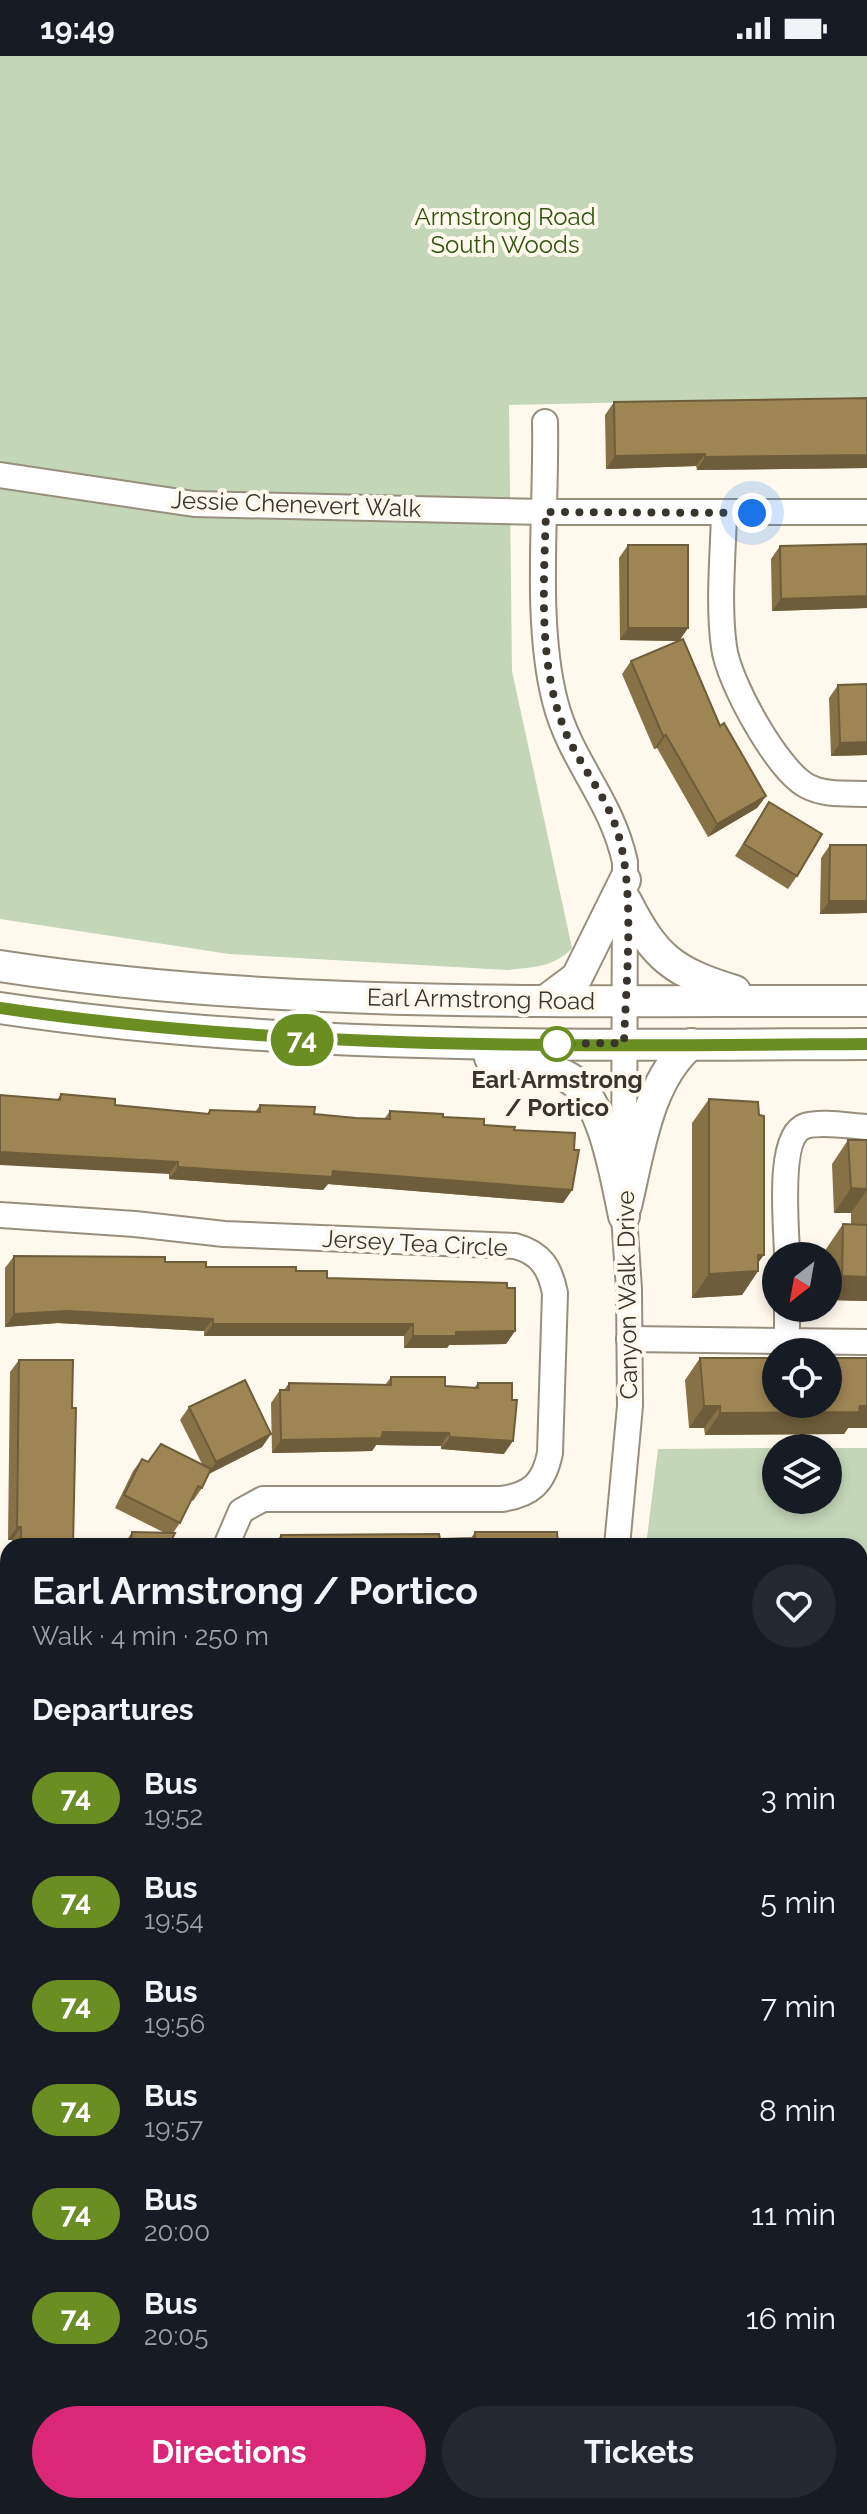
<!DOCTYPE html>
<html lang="en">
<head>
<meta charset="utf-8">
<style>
	:root { --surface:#171b24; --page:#242831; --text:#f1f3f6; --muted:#9ea1a6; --accent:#db2777 }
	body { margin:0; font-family:Raleway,sans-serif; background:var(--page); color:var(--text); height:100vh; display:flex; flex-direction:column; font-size:30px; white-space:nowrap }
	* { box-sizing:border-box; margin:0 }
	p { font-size:26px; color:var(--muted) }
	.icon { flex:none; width:44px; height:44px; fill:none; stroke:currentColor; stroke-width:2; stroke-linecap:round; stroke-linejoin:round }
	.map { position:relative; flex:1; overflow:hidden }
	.side { position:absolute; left:0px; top:1482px; width:868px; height:976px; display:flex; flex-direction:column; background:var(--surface); border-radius:24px 24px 0 0; box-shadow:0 4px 12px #0003 }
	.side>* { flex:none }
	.badge { padding:0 16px; border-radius:26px; font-size:28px; line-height:52px }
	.needle { width:52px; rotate:211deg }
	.controls { position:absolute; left:762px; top:1186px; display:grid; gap:16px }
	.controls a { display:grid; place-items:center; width:80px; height:80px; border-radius:50%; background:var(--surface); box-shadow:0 4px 12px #0003; font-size:40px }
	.you { position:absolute; width:40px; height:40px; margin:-20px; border:6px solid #fff; border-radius:50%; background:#1a73e8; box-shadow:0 0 0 12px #1a73e833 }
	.map>.badge { position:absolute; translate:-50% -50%; box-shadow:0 0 0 4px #fff }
	h2 { padding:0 32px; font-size:30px; line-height:72px }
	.round { display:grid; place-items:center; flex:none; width:84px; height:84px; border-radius:42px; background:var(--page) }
	.headline { display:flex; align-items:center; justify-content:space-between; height:136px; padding:0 32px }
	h1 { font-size:38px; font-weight:700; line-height:60px }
	.primary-button { display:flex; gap:16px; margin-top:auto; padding:16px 32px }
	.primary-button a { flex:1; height:92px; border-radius:48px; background:var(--accent); color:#fff; font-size:32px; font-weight:700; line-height:92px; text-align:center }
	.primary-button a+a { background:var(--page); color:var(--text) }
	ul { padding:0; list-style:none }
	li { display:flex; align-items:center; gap:24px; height:104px; padding:0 32px }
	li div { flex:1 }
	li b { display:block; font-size:30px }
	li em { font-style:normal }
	li .badge { min-width:88px; font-weight:700; text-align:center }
	.status { display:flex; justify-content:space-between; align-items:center; height:56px; padding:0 40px; background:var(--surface); direction:ltr }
	.status svg { height:22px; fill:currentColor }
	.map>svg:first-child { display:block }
	.green { fill:#c3d6b8 }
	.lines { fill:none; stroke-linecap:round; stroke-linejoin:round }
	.minor-casing { stroke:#988e7c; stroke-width:28 }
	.major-casing { stroke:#988e7c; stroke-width:34 }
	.minor { stroke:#fff; stroke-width:24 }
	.major { stroke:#fff; stroke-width:30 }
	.wall { fill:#877248 }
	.shaded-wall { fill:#6e5d3b }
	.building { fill:#9d8554; stroke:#6e5d3b; stroke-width:2 }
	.line-casing { stroke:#fff; stroke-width:18 }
	.line { stroke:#6b8e23; stroke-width:12 }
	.walk { stroke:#39352d; stroke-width:8; stroke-dasharray:0 14.4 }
	.stop-dot { fill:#fff; stroke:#6b8e23; stroke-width:4 }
	.labels { text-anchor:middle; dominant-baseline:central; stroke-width:8; stroke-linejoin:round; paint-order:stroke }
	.park-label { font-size:24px; fill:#315511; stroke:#fff9ed }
	.street-label { font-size:24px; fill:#39352d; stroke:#fff9ed }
	.stop-label { font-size:24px; font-weight:bold; fill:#39352d; stroke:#fff9ed }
</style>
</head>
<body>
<div class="status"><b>19:49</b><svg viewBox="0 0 49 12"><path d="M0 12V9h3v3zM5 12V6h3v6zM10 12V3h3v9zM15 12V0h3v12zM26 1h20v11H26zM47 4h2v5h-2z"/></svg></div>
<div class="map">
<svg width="867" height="2458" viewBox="0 0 867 2458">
	<rect width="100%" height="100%" fill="#fff9ed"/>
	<g class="green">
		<path d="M0 0H867V341L509 349 512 615 572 892C554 912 532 911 507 914L229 898 0 863Z"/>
		<path d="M776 1392V1444H828V1392H820H867V2389H860V1490H646L658 1393Z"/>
	</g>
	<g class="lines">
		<g class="minor-casing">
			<g id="minor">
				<path d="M545 366C547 451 534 564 555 645 570 705 611 742 625 806L624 1160 629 1233 630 1350 617 1490"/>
				<path d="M0 419 194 448 546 456H867"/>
				<path d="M724 457C723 501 718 548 724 591 728 625 777 714 807 730 826 740 847 737 867 738"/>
				<path d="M0 1159 135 1168 224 1178 515 1190C541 1197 550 1212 555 1237L550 1397C544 1427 531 1439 501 1443H263L241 1455 226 1490"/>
				<path d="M787 1200C787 1174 776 1080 805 1070 822 1065 849 1070 867 1071"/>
				<path d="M629 1283 867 1286"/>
				<path d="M787 1285V1252"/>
				<path d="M0 1677 8 1679"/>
				<path d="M0 1952 8 1954"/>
				<path d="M0 2227 8 2228"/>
				<path d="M297 2458 298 2450"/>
			</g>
		</g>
		<g class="major-casing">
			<g id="major">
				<path d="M626 845C655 902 673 916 735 935"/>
				<path d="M0 910C287 954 577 944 867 945"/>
				<path d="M545 945 577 921 625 824"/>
				<path d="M0 952C288 995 577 989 867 988"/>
				<path d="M490 1002C515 1007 547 1009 569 1022 604 1042 616 1123 624 1160"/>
				<path d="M626 1150C639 1097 647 1025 691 988"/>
			</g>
		</g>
		<use href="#minor" class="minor"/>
		<use href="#major" class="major"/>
	</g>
	<g class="wall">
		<path d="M867 342V412L697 414 696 410 606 413 605 359 614 346Z"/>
		<path d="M867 488V552L772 555 771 503 780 490Z"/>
		<path d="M628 489 688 572 679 585 620 584 619 502Z"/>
		<path d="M631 605 720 670 766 740 757 752 708 781 657 692 654 693 622 618Z"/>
		<path d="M867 628V699L831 700 829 642 838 629Z"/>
		<path d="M769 746 797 820 788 833 735 800Z"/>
		<path d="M830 789H867V857L820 858 821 802Z"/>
		<path d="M61 1038 115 1049 207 1058 210 1054 255 1056 260 1049 314 1058 356 1062H385L390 1055 443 1061 514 1074 572 1134 563 1147 328 1128 323 1134 169 1123V1118L57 1044Z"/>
		<path d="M709 1043 758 1207V1215L742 1239 692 1242V1067Z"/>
		<path d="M848 1084H867V1245L828 1244V1200H826V1193L843 1168 851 1169V1157H834L832 1108Z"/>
		<path d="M14 1200 165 1206 206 1211 296 1215 327 1222 507 1232 515 1275 506 1288 449 1289 447 1292H404V1280H204V1275L58 1267 5 1271V1212Z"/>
		<path d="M700 1302 848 1372 844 1378 705 1379 704 1372H689L685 1324Z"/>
		<path d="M19 1304 72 1352 73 1490H12V1484H8L10 1316Z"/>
		<path d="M391 1321 445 1330 474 1332 478 1327 504 1398 441 1393V1390L376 1389 372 1395 272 1397 271 1347 280 1334H284L289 1327 385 1329Z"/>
		<path d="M189 1351 271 1378 262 1391 208 1418 202 1432 193 1445 191 1444 180 1467 173 1477 171 1485 188 1490H123L132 1476 165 1477 115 1452 133 1415 142 1403 148 1406 202 1408 180 1364Z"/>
		<path d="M475 1476 558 1490H273L281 1479 440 1483 471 1482Z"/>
		<path d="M8 1725V1841L5 1781H2L0 1754V1736Z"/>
		<path d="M8 1885V1911H6V1888Z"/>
		<path d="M479 2450H860L867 2458H480Z"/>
	</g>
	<g class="shaded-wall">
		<path d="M705 398 696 410 606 413 615 400Z"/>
		<path d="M867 399V412L697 414 705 401Z"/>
		<path d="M867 540V552L772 555 781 543Z"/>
		<path d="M628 572H688L679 585 620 584Z"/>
		<path d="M666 679 657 692 654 693 663 680Z"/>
		<path d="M867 686V699L831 700 840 687Z"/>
		<path d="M766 740 757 752 708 781 717 768Z"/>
		<path d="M829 845H867V857L820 858Z"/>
		<path d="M0 1096 178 1106 169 1118 0 1109Z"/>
		<path d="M178 1111 333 1115 572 1134 563 1147 328 1128 323 1134 169 1123Z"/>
		<path d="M851 1132 867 1133V1134L851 1157H834Z"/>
		<path d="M758 1199H764L752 1215H758L742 1239 692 1242 709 1218Z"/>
		<path d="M842 1220 867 1221V1245L828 1244V1240Z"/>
		<path d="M67 1255 213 1263 204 1275 58 1267 5 1271 14 1258Z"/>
		<path d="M213 1268H413L404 1280H204Z"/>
		<path d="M515 1275 506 1288 449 1289 447 1292H404L413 1280 456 1276Z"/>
		<path d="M704 1350H720L704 1372H689Z"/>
		<path d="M860 1350H867V1372H848L844 1378 705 1379 720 1357Z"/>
		<path d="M383 1376 449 1377 441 1390 376 1389 372 1395 272 1397 281 1384Z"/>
		<path d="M271 1378 262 1391 207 1419 216 1406Z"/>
		<path d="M450 1381 513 1385 504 1398 441 1393Z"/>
		<path d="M17 1471H21L12 1484H8Z"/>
		<path d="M1 2043 8 2044V2059L0 2057Z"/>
		<path d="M5 2164 8 2165V2179L0 2178V2169Z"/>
		<path d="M0 2316 8 2317V2331L0 2330Z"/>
		<path d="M0 2440 8 2443V2450H36L68 2458H8L0 2456Z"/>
		<path d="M795 2450H829L824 2458H790Z"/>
	</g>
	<g class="building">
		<path d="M867 342V399L705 401V398L615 400 614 346Z"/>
		<path d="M867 488V540L781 543 780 490Z"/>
		<rect x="628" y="489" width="60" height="83"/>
		<path d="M683 583 720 670 724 667 766 740 717 768 666 679 663 680 631 605Z"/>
		<path d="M867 628V686L840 687 838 629Z"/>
		<path d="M769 746 822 778 797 820 744 788Z"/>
		<path d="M830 789H867V845H829Z"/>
		<path d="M61 1038 115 1043V1049L209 1058 210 1054 260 1056V1049L315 1051 314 1058 356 1062 390 1063V1055L443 1058V1061L484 1063V1069L515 1071 514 1074 575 1077 574 1094H579L572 1134 333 1115 332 1121 220 1114 178 1111V1106L0 1096V1039L60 1044Z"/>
		<path d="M709 1043 758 1046 759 1059 764 1060V1199H758V1215L709 1218Z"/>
		<path d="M848 1084H867V1133L851 1132Z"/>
		<path d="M843 1168 867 1169V1221L842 1220Z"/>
		<path d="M14 1200 165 1201V1206H206V1211H296V1215H327V1222L507 1227V1232H515V1275L456 1276V1280H413V1268H213V1263L67 1255 14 1258Z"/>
		<path d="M700 1302H776V1348H828V1302H867V1350H860L859 1356 720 1357V1350H704Z"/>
		<path d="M19 1304H73L72 1352H76L73 1490H21V1471H17Z"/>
		<path d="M391 1321H445V1330L478 1332V1327H512V1344H517L513 1385 450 1381 449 1377 383 1376 381 1382 281 1384 280 1334H289V1327L391 1329Z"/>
		<path d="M245 1324 271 1378 216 1406 189 1351Z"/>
		<path d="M161 1388 211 1413 202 1432 198 1430 180 1467 124 1439 142 1403 148 1406Z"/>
		<path d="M132 1476 175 1477 171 1485H188V1490H131Z"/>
		<path d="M475 1476H557L558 1490H281V1479L439 1478 440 1483 475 1482Z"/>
		<path d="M0 1985H8V2044L1 2043 2 2035H0Z"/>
		<path d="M0 2110 8 2111V2165L5 2164 4 2170 0 2169Z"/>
		<path d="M0 2269 8 2270V2317L0 2316Z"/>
		<path d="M0 2385 8 2387V2443L0 2440Z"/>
		<path d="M860 2410H865V2421H867V2458H831V2450H860Z"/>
		<path d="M36 2450H84L82 2458H68Z"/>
		<path d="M109 2450H158L164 2458H98Z"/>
		<path d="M428 2450H463L471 2458H420Z"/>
		<path d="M490 2450H796L797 2458H491Z"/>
	</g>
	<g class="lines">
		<g class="line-casing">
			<path id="line" d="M0 952C287 995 577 990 867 988"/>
		</g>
		<use href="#line" class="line"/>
		<path class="walk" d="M557 988 624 987C626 926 635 838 619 781 608 739 576 707 562 667 538 603 544 524 546 456L752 457"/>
	</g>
	<circle class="stop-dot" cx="557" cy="988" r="16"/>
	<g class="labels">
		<g class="park-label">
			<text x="505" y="160">Armstrong Road<tspan x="505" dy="28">South Woods</tspan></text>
		</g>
		<g class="street-label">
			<text transform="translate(296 448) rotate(2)">Jessie Chenevert Walk</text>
			<text transform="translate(481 943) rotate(1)">Earl Armstrong Road</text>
			<text transform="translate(415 1187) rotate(3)">Jersey Tea Circle</text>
			<text transform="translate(627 1239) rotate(-91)">Canyon Walk Drive</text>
		</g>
		<g class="stop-label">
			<text x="557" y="1023">Earl Armstrong<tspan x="557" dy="28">/ Portico</tspan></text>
		</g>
	</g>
</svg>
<div class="controls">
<a><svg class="needle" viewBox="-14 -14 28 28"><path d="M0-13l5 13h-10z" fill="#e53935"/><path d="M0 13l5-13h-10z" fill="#9ea1a6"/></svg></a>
<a><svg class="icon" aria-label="locate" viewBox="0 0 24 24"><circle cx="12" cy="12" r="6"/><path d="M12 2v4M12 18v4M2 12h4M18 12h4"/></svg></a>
<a><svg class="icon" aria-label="layers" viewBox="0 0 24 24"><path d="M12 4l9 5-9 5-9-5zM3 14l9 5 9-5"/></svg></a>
</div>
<div class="you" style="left:752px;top:457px"></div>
<b class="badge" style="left:302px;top:984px;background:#6b8e23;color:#fff">74</b>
<section class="side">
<div class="headline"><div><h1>Earl Armstrong / Portico</h1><p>Walk · 4 min · 250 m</p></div><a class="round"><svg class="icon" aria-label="heart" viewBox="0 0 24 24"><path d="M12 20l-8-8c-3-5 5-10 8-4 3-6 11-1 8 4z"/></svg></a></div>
<h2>Departures</h2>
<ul>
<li><span class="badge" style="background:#6b8e23;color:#fff">74</span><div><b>Bus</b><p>19:52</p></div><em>3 min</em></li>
<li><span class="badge" style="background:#6b8e23;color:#fff">74</span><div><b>Bus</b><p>19:54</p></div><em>5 min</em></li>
<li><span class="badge" style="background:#6b8e23;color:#fff">74</span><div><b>Bus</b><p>19:56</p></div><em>7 min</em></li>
<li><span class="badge" style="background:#6b8e23;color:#fff">74</span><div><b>Bus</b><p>19:57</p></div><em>8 min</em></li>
<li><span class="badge" style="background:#6b8e23;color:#fff">74</span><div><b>Bus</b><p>20:00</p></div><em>11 min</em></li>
<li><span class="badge" style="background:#6b8e23;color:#fff">74</span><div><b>Bus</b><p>20:05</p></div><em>16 min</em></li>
</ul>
<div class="primary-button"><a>Directions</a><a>Tickets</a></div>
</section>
</div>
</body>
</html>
